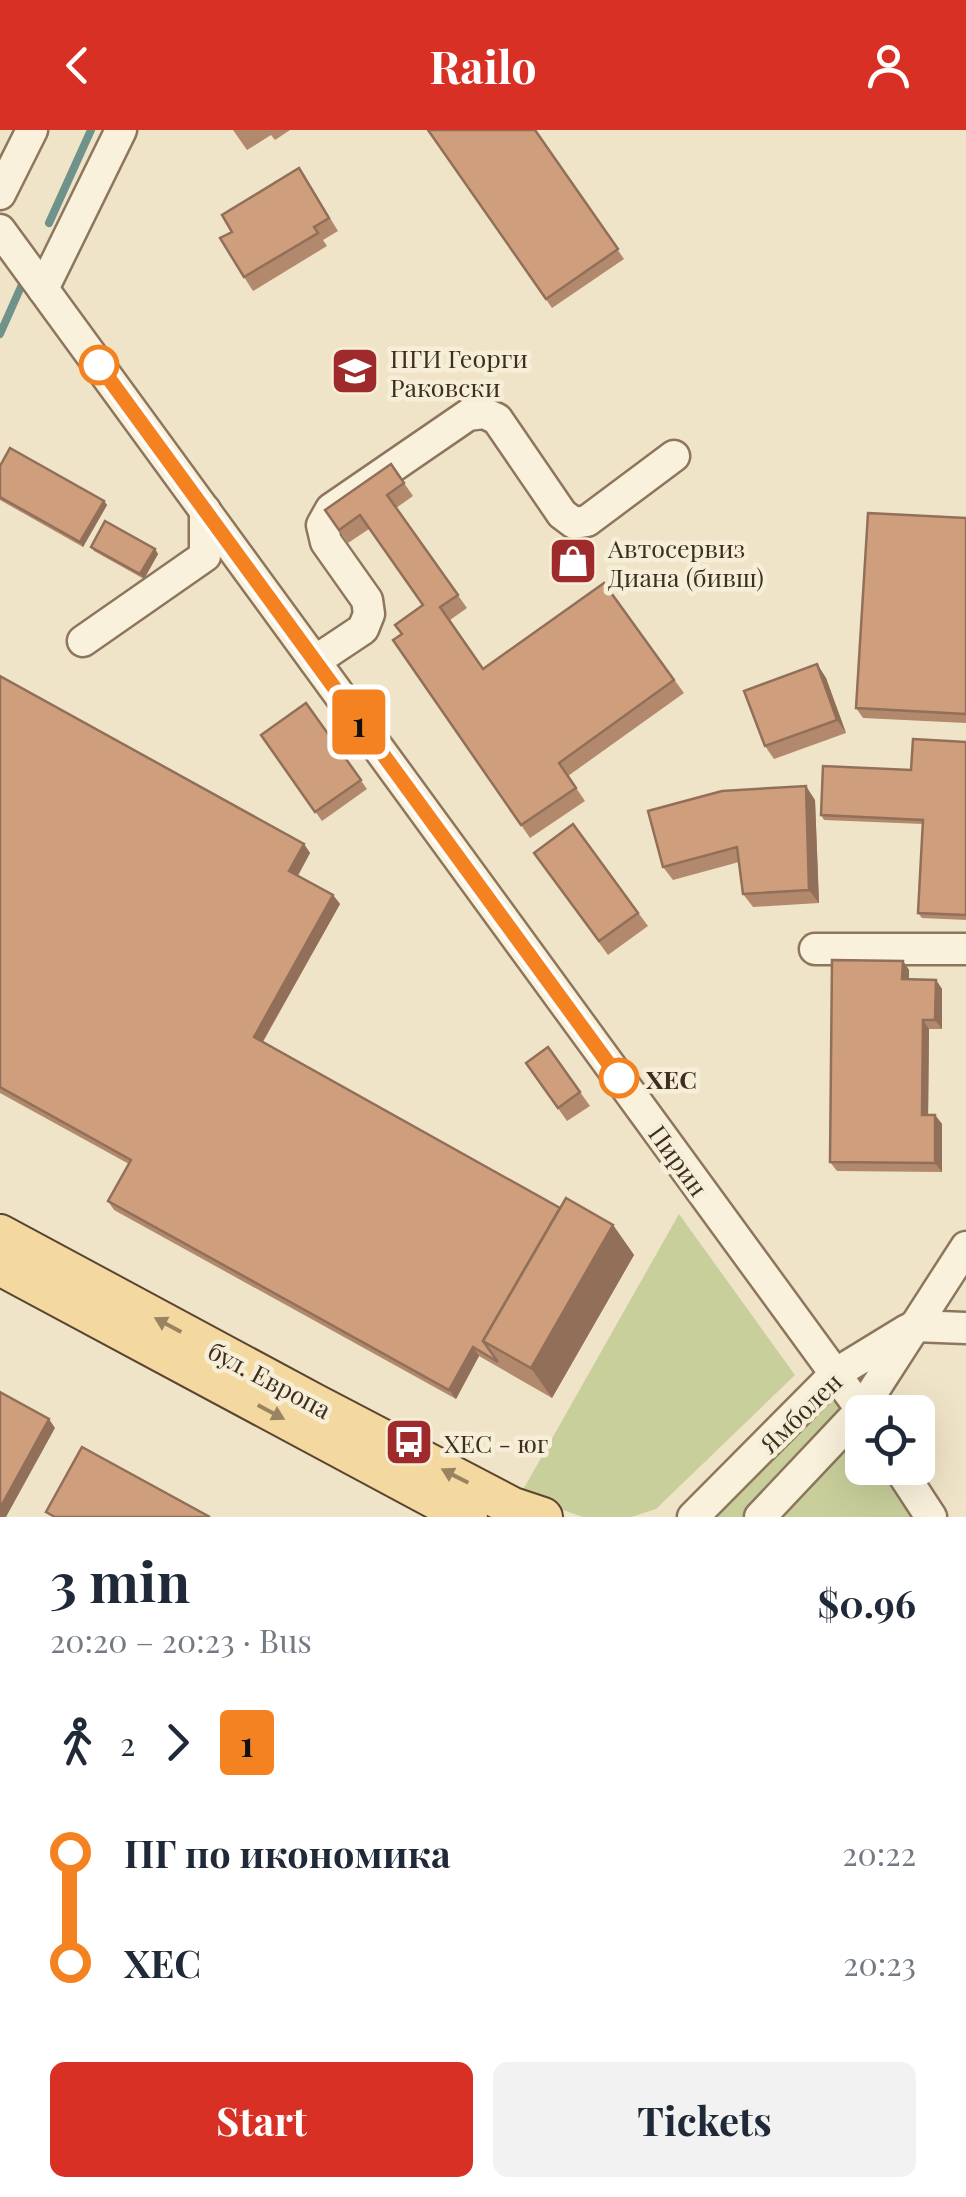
<!DOCTYPE html>
<html lang="en">
<head>
<meta charset="utf-8">
<style>
	:root { --surface:#fff; --page:#f2f2f3; --text:#1f2937; --muted:#747a83; --accent:#d93025 }
	body { margin:0; font-family:"Playfair Display",serif; background:var(--page); color:var(--text); height:100vh; display:flex; flex-direction:column; font-size:38px; white-space:nowrap }
	* { box-sizing:border-box; margin:0 }
	p { font-size:32px; color:var(--muted) }
	.icon { flex:none; width:55px; height:55px; fill:none; stroke:currentColor; stroke-width:2; stroke-linecap:round; stroke-linejoin:round }
	.map { position:relative; height:1387px; overflow:hidden }
	.details { display:flex; flex-direction:column; background:var(--surface); flex:1 }
	.details>* { flex:none }
	.badge { padding:0 20px; border-radius:8px; font-size:35px; line-height:65px }
	.buttons { position:absolute; left:845px; top:1265px; display:grid; gap:20px }
	.buttons a { display:grid; place-items:center; width:90px; height:90px; border-radius:15px; background:var(--surface); box-shadow:0 10px 40px #0002; font-size:50px }
	.map>.badge { position:absolute; translate:-50% -50%; box-shadow:0 0 0 5px #fff }
	.legs { display:flex; align-items:center; gap:15px; height:110px; padding:0 50px; font-size:32px }
	.legs p { margin-inline-start:auto }
	.overview { display:flex; align-items:center; justify-content:space-between; height:170px; padding:0 50px }
	h1 { font-size:55px; font-weight:700; line-height:75px }
	.action { display:flex; gap:20px; margin-top:auto; padding:20px 50px }
	.action a { flex:1; height:115px; border-radius:15px; background:var(--accent); color:#fff; font-size:40px; font-weight:700; line-height:115px; text-align:center }
	.action a+a { background:var(--page); color:var(--text) }
	ul { padding:0 50px; list-style:none }
	li { display:flex; align-items:center; gap:35px; height:110px; font-size:38px }
	li i { display:grid; place-items:center; width:15px; height:100%; margin:0 12px; background:currentColor }
	li i::after { content:''; width:25px; height:25px; margin:-12px; border:8px solid; border-radius:50%; background:var(--surface) }
	li p { margin-inline-start:auto }
	li:first-child i { background:linear-gradient(#0000 50%,currentColor 0) }
	li:last-child i { background:linear-gradient(currentColor 50%,#0000 0) }
	header { display:flex; justify-content:space-between; align-items:center; height:130px; padding:0 50px; background:var(--accent); color:#fff; font-size:45px; font-weight:700 }
	.map>svg:first-child { display:block }
	.green { fill:#c9cf9b }
	.lines { fill:none; stroke-linecap:round; stroke-linejoin:round }
	.stream { stroke:#6f938a; stroke-width:8 }
	.minor-casing { stroke:#8d765c; stroke-width:35 }
	.major-casing { stroke:#5b4430; stroke-width:42 }
	.minor { stroke:#faf1dc; stroke-width:30 }
	.major { stroke:#f3d9a0; stroke-width:38 }
	.wall { fill:#b2896c }
	.shaded-wall { fill:#916f58 }
	.building { fill:#cf9f7d; stroke:#916f58; stroke-width:2.5 }
	.oneway { fill:#988460 }
	.line-1-casing { stroke:#fff; stroke-width:22 }
	.line-1 { stroke:#f58220; stroke-width:15 }
	.stop-1-dot { fill:#fff; stroke:#f58220; stroke-width:5 }
	.labels { text-anchor:middle; dominant-baseline:central; stroke-width:9; stroke-linejoin:round; paint-order:stroke }
	.poi-label { font-size:25px; fill:#3d2e20; stroke:#f7eed8; text-anchor:start }
	.stop-label { font-size:25px; font-weight:bold; fill:#3d2e20; stroke:#f7eed8; text-anchor:start }
	.street-label { font-size:25px; fill:#3d2e20; stroke:#f7eed8 }
</style>
</head>
<body>
<header><svg class="icon" aria-label="back" viewBox="0 0 24 24"><path d="M15 5l-7 7 7 7"/></svg>Railo<svg class="icon" aria-label="person" viewBox="0 0 24 24"><circle cx="12" cy="8" r="4"/><path d="M4 21q1-7 8-7t8 7"/></svg></header>
<div class="map">
<svg width="966" height="1387" viewBox="0 0 966 1387">
	<rect width="100%" height="100%" fill="#f0e4c8"/>
	<g class="green">
		<path d="M679 1084 795 1245 656 1379 631 1387H583L520 1365Z"/>
		<path d="M835 1244 863 1282 862 1338H899L931 1387H693Z"/>
	</g>
	<g class="lines">
		<g class="stream">
			<path d="M49 93 91 0"/>
			<path d="M0 204 24 150"/>
		</g>
		<g class="minor-casing">
			<g id="minor">
				<path d="M0 64 32 0"/>
				<path d="M0 100 863 1282"/>
				<path d="M43 159 121 0"/>
				<path d="M83 511 205 426V380"/>
				<path d="M315 531 363 499 369 484 367 470 326 412 322 395 331 379 468 285 484 283 497 289 562 384 574 393 587 391 674 326"/>
				<path d="M815 819H966"/>
				<path d="M914 1196 966 1198"/>
				<path d="M899 1338 931 1387"/>
				<path d="M693 1387 835 1244 907 1200"/>
				<path d="M760 1387 861 1280 966 1117"/>
			</g>
		</g>
		<g class="major-casing">
			<g id="major">
				<path d="M0 1104 314 1273 513 1377 543 1387"/>
				<path d="M0 1136 468 1387"/>
			</g>
		</g>
		<use href="#minor" class="minor"/>
		<use href="#major" class="major"/>
	</g>
	<g class="wall">
		<path d="M233 0H290L275 10 271 5 247 20Z"/>
		<path d="M428 0H535L624 129 552 178Z"/>
		<path d="M308 52 338 101 323 110 327 116 253 161 244 147Z"/>
		<path d="M391 334 413 366 396 378 467 478 450 490 483 539 604 453 684 563 568 646 585 671 530 708 393 510 402 504 423 475 369 399 348 413 325 380Z"/>
		<path d="M0 336 104 371 107 375 83 417 0 370Z"/>
		<path d="M966 388V593L863 588 856 578Z"/>
		<path d="M91 417 155 419 158 424 144 449 94 421Z"/>
		<path d="M817 534 826 548 846 603 774 629 765 616Z"/>
		<path d="M0 546 304 714 310 723 298 746 333 765 340 774 263 912 560 1078 613 1095 634 1125 552 1268 479 1226 456 1269 114 1080 108 1071 129 1034 0 963Z"/>
		<path d="M306 573 367 659 322 691 261 605Z"/>
		<path d="M966 612V790L922 788 918 783 923 694 824 690 821 685Z"/>
		<path d="M815 670 819 773 753 777 743 764 739 732 673 750 663 737Z"/>
		<path d="M573 694 648 796 608 825 534 723Z"/>
		<path d="M903 831 909 840V850H936L942 859V899H929L928 985H935L942 994V1042L837 1041 830 1032Z"/>
		<path d="M548 917 590 976 567 991 526 933Z"/>
	</g>
	<g class="shaded-wall">
		<path d="M104 371 107 375 83 417 80 412Z"/>
		<path d="M155 419 158 424 144 449 140 444Z"/>
		<path d="M817 534 826 548 846 603 837 590Z"/>
		<path d="M806 656 815 670 819 773 809 760Z"/>
		<path d="M304 714 310 723 295 750 289 741Z"/>
		<path d="M333 765 340 774 260 916 254 907Z"/>
		<path d="M903 831 909 840V859L902 849Z"/>
		<path d="M936 850 942 859V899L935 890Z"/>
		<path d="M923 890 929 899 928 994 922 985Z"/>
		<path d="M935 985 942 994V1042L935 1033Z"/>
		<path d="M613 1095 634 1125 552 1268 531 1238Z"/>
		<path d="M473 1217 479 1226 456 1269 449 1260Z"/>
		<path d="M49 1289 55 1298 6 1387H0V1378Z"/>
	</g>
	<g class="building">
		<path d="M428 0H535L618 119 546 169Z"/>
		<path d="M299 38 329 88 314 97 318 103 244 147 220 108 232 102 222 85Z"/>
		<path d="M10 318 104 371 80 412 0 367V336Z"/>
		<path d="M391 334 404 353 387 365 458 465 440 477 483 539 604 453 674 550 559 633 576 658 521 695 393 510 402 504 395 495 423 475 360 385 339 400 325 380Z"/>
		<path d="M868 383 966 388V584L856 578Z"/>
		<path d="M105 391 155 419 140 444 91 417Z"/>
		<path d="M817 534 837 590 765 616 744 561Z"/>
		<path d="M0 546 304 714 289 741 333 765 254 907 560 1078 483 1211 498 1232 473 1217 449 1260 108 1071 131 1030 0 957Z"/>
		<path d="M306 573 361 650 315 682 261 605Z"/>
		<path d="M913 609 966 612V785L918 783 923 690 821 685 823 636 911 640Z"/>
		<path d="M806 656 809 760 743 764 737 717 663 737 648 681 722 661Z"/>
		<path d="M573 694 638 783 599 811 534 723Z"/>
		<path d="M832 830 903 831 902 849 936 850 935 890H923L922 985H935V1033L830 1032Z"/>
		<path d="M548 917 580 962 558 978 526 933Z"/>
		<path d="M566 1068 613 1095 531 1238 483 1211Z"/>
		<path d="M0 1262 49 1289 0 1378Z"/>
		<path d="M82 1317 210 1387H55L46 1382Z"/>
	</g>
	<defs><path id="oneway-solid" d="M-6-.8H1V-3.2L6.5 0L1 3.2V.8H-6Z" transform="scale(2.5)"/></defs>
	<g class="oneway">
		<use href="#oneway-solid" transform="translate(168 1195) rotate(-152)"/>
		<use href="#oneway-solid" transform="translate(271 1282) rotate(28)"/>
		<use href="#oneway-solid" transform="translate(455 1346) rotate(-153)"/>
	</g>
	<g class="lines">
		<g class="line-1-casing">
			<path id="line-1" d="M99 235 619 948"/>
		</g>
		<use href="#line-1" class="line-1"/>
	</g>
	<defs>
		<g id="school-square" transform="scale(2.5)"><rect x="-9" y="-9" width="18" height="18" rx="4" fill="#9e2a2b" stroke="#f7eed8"/><path d="M0-5L7-2L0 1L-7-2ZM-4 1L0 2.5L4 1V4Q0 6-4 4Z" fill="#fff"/></g>
		<g id="shop-square" transform="scale(2.5)"><rect x="-9" y="-9" width="18" height="18" rx="4" fill="#9e2a2b" stroke="#f7eed8"/><path d="M-5-2.5h2.3a2.7 3.5 0 0 1 5.4 0H5L5.5 6h-11ZM-1.5-2.5h3a1.5 2.3 0 0 0-3 0Z" fill="#fff"/></g>
		<g id="bus-square" transform="scale(2.5)"><rect x="-9" y="-9" width="18" height="18" rx="4" fill="#9e2a2b" stroke="#f7eed8"/><path d="M-5-6H5V4H4V6H2V4H-2V6H-4V4H-5ZM-3.5-4V0h7V-4ZM-3.5 1.2v1.5H-2V1.2ZM2 1.2v1.5H3.5V1.2Z" fill="#fff"/></g>
	</defs>
	<g fill-rule="evenodd">
		<use href="#school-square" x="355" y="241"/>
		<use href="#shop-square" x="573" y="431"/>
		<use href="#bus-square" x="409" y="1312"/>
	</g>
	<g class="stop-1-dot">
		<circle cx="99" cy="235" r="18"/>
		<circle cx="619" cy="948" r="18"/>
	</g>
	<g class="labels">
		<g class="poi-label">
			<text x="390" y="227">ПГИ Георги<tspan x="390" dy="29">Раковски</tspan></text>
			<text x="608" y="417">Автосервиз<tspan x="608" dy="29">Диана (бивш)</tspan></text>
			<text x="444" y="1312">ХЕС - юг</text>
		</g>
		<g class="stop-label">
			<text x="646" y="948">ХЕС</text>
		</g>
		<g class="street-label">
			<text transform="translate(679 1030) rotate(54)">Пирин</text>
			<text transform="translate(270 1249) rotate(28)">бул. Европа</text>
			<text transform="translate(800 1282) rotate(-44)">Ямболен</text>
		</g>
	</g>
</svg>
<div class="buttons">
<a><svg class="icon" aria-label="locate" viewBox="0 0 24 24"><circle cx="12" cy="12" r="6"/><path d="M12 2v4M12 18v4M2 12h4M18 12h4"/></svg></a>
</div>
<b class="badge" style="left:359px;top:592px;background:#f58220;color:#111">1</b>
</div>
<section class="details">
<div class="overview"><div><h1>3 min</h1><p>20:20 – 20:23 · Bus</p></div><b>$0.96</b></div>
<div class="legs"><svg class="icon" aria-label="walk" viewBox="0 0 24 24"><circle cx="13" cy="4" r="2"/><path d="M13 8l-2 6 4 7M11 14l-3 7M7 12l3-4h3l4 4"/></svg>2<svg class="icon" aria-label="forward" viewBox="0 0 24 24"><path d="M9 5l7 7-7 7"/></svg><b class="badge" style="background:#f58220;color:#111">1</b></div>
<ul>
<li><i style="color:#f58220"></i><b>ПГ по икономика</b><p>20:22</p></li>
<li><i style="color:#f58220"></i><b>ХЕС</b><p>20:23</p></li>
</ul>
<div class="action"><a>Start</a><a>Tickets</a></div>
</section>
</body>
</html>
